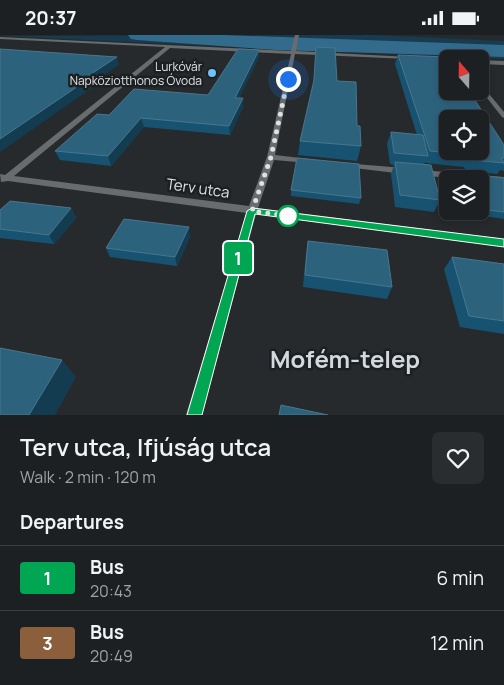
<!DOCTYPE html>
<html lang="en">
<head>
<meta charset="utf-8">
<style>
	:root { --surface:#1c2022; --page:#292d2f; --text:#f1f3f6; --muted:#a0a3a5; --line:#3a3e40 }
	body { margin:0; font-family:Manrope,sans-serif; background:var(--page); color:var(--text); height:100vh; display:flex; flex-direction:column; font-size:19px; white-space:nowrap }
	* { box-sizing:border-box; margin:0 }
	p { font-size:16px; color:var(--muted) }
	.icon { flex:none; width:28px; height:28px; fill:none; stroke:currentColor; stroke-width:2; stroke-linecap:round; stroke-linejoin:round }
	.map { position:relative; height:380px; overflow:hidden }
	.details { display:flex; flex-direction:column; background:var(--surface); flex:1 }
	.details>* { flex:none }
	.badge { padding:0 10px; border-radius:4px; font-size:18px; line-height:32px }
	.needle { width:32px; rotate:340deg }
	.fabs { position:absolute; left:439px; top:15px; display:grid; gap:10px }
	.fabs a { display:grid; place-items:center; width:50px; height:50px; border-radius:8px; background:var(--surface); box-shadow:0 2px 8px #0003,0 0 0 1px var(--line); font-size:25px }
	.you { position:absolute; width:25px; height:25px; margin:-12px; border:4px solid #fff; border-radius:50%; background:#1a73e8; box-shadow:0 0 0 8px #1a73e833 }
	.map>.badge { position:absolute; translate:-50% -50%; box-shadow:0 0 0 2px #fff }
	h2 { padding:0 20px; font-size:19px; line-height:45px }
	.round { display:grid; place-items:center; flex:none; width:52px; height:52px; border-radius:8px; background:var(--page) }
	.headline { display:flex; align-items:center; justify-content:space-between; height:85px; padding:0 20px }
	h1 { font-size:24px; font-weight:600; line-height:38px }
	ul { padding:0; list-style:none }
	li { display:flex; align-items:center; gap:15px; height:65px; padding:0 20px; border-top:1px solid var(--line) }
	li div { flex:1 }
	li b { display:block; font-size:19px }
	li em { font-style:normal }
	li .badge { min-width:55px; font-weight:700; text-align:center }
	.status { display:flex; justify-content:space-between; align-items:center; height:35px; padding:0 25px; background:var(--surface); direction:ltr }
	.status svg { height:14px; fill:currentColor }
	.map>svg:first-child { display:block }
	.green { fill:#173b50 }
	.lines { fill:none; stroke-linecap:round; stroke-linejoin:round }
	.river { fill:#336b8c; fill-rule:evenodd }
	.street { fill:#696c6d; fill-rule:evenodd }
	.wall { fill:#175371 }
	.shaded-wall { fill:#143c50 }
	.building { fill:#2d627d; stroke:#48768d; fill-rule:evenodd }
	.line { fill:#00a651; stroke:#fff }
	.walk { stroke:#dfe2e4; stroke-width:5; stroke-dasharray:0 9 }
	.poi-dot { fill:#6fc2f4; stroke:#1c2023; stroke-width:2 }
	.stop-dot { fill:#fff; stroke:#00a651; stroke-width:2.5 }
	.labels { text-anchor:middle; dominant-baseline:central; stroke-width:5; stroke-linejoin:round; paint-order:stroke }
	.far-poi-label { font-size:12px; fill:#dfe2e4; stroke:#1c2023; text-anchor:end }
	.street-label { font-size:15px; fill:#dfe2e4; stroke:#1c2023 }
	.near-district-label { font-size:24px; font-weight:bold; fill:#d2d8dc; stroke:#1c2023 }
</style>
</head>
<body>
<div class="status"><b>20:37</b><svg viewBox="0 0 49 12"><path d="M0 12V9h3v3zM5 12V6h3v6zM10 12V3h3v9zM15 12V0h3v12zM26 1h20v11H26zM47 4h2v5h-2z"/></svg></div>
<div class="map">
<svg width="504" height="380" viewBox="0 0 504 380">
	<rect width="100%" height="100%" fill="#262a2d"/>
	<path class="green" d="M376 0 504 6V24L0 1Z"/>
	<g class="lines">
		<path class="river" d="M128 0H223L504 10V22L276 15 137 5 131 4Z"/>
		<g class="street">
			<path d="M295 0H299L296 16 409 22 411 23 409 24 295 19 275 120 309 124 313 126 309 128 274 125 258 173 504 204V212L256 179 202 380H186L247 178 8 146 1 147 0 139 5 140 165 12 0 4V2L291 16ZM170 13 291 19 267 122 249 171 14 141Z"/>
			<path d="M480 25 504 26V30L480 29Z"/>
			<path d="M480 48 504 77V83L502 82 480 54Z"/>
			<path d="M343 128 404 133 408 136 404 139 346 132H343Z"/>
			<path d="M421 135 504 142V148L480 146V144H459L418 140 417 138Z"/>
		</g>
	</g>
	<g class="wall">
		<path d="M316 12 337 46 357 91 361 111 357 126 298 120 300 106 313 50Z"/>
		<path d="M398 20 504 110V136L500 135 497 139 466 136 464 132 426 128 425 127 424 130 440 165 434 177 395 172 391 139 394 130 390 129 387 109 391 97 417 100 395 29Z"/>
		<path d="M259 22 239 63 243 72 230 100 144 92 111 131 60 125 55 116 109 80 208 60Z"/>
		<path d="M474 140 504 143V184L484 181 480 171V144H471Z"/>
		<path d="M291 155 361 163 359 169 291 161Z"/>
		<path d="M71 173 76 183 54 209 0 203V175Z"/>
		<path d="M190 202 177 231 110 222 106 213Z"/>
		<path d="M308 206 392 252 387 264 303 252 306 218Z"/>
		<path d="M452 222 504 229V299L460 292 444 234Z"/>
	</g>
	<g class="shaded-wall">
		<path d="M259 15V22L235 71V63Z"/>
		<path d="M117 22 119 30 95 46 96 50 0 117V104L88 41Z"/>
		<path d="M243 63V72L230 100 229 91Z"/>
		<path d="M141 83 144 92 111 131 108 121Z"/>
		<path d="M71 173 76 183 54 209 49 200Z"/>
		<path d="M189 192 190 202 177 231 175 222Z"/>
		<path d="M62 325 76 342 55 380H29Z"/>
	</g>
	<g class="building">
		<path d="M316 12 335 13 337 46 356 47 357 91H360L361 111 300 106 314 45Z"/>
		<path d="M0 14 117 22 88 41H93L0 104Z"/>
		<path d="M238 14 259 15 235 63H243L229 91 141 83 108 121 55 116 97 79 109 80 134 54 208 60Z"/>
		<path d="M398 20 447 22 448 24V56H469L504 110V123H501L504 128 472 125 470 120 430 116ZM448 84H480V116H448Z"/>
		<path d="M391 97 423 100 428 121 394 118Z"/>
		<path d="M297 123 359 129 361 163 291 155Z"/>
		<path d="M395 127 431 130 440 165 400 160Z"/>
		<path d="M474 140 504 143V177L488 175 480 155V144H475Z"/>
		<path d="M10 166 71 173 49 200 0 194V175Z"/>
		<path d="M124 184 189 192 175 222 106 213Z"/>
		<path d="M308 206 387 215 392 252 305 240Z"/>
		<path d="M452 222 504 229V286L469 281Z"/>
		<path d="M0 313 62 325 29 380H0Z"/>
		<path d="M281 370 328 380H279Z"/>
	</g>
	<path class="line" d="M252 173 504 204V212L255 179 202 380H187L247 176Z"/>
	<g class="lines">
		<path class="walk" d="M288 44 271 122 252 176 288 181"/>
	</g>
	<circle class="poi-dot" cx="212" cy="38" r="5"/>
	<circle class="stop-dot" cx="288" cy="181" r="10"/>
	<g class="labels">
		<g class="far-poi-label">
			<text x="202" y="31">Lurkóvár<tspan x="202" dy="14">Napköziotthonos Óvoda</tspan></text>
		</g>
		<g class="street-label">
			<text transform="translate(198 153) rotate(8)">Terv utca</text>
		</g>
		<g class="near-district-label">
			<text x="345" y="323">Mofém-telep</text>
		</g>
	</g>
</svg>
<div class="fabs">
<a><svg class="needle" viewBox="-14 -14 28 28"><path d="M0-13l5 13h-10z" fill="#e53935"/><path d="M0 13l5-13h-10z" fill="#a0a3a5"/></svg></a>
<a><svg class="icon" aria-label="locate" viewBox="0 0 24 24"><circle cx="12" cy="12" r="6"/><path d="M12 2v4M12 18v4M2 12h4M18 12h4"/></svg></a>
<a><svg class="icon" aria-label="layers" viewBox="0 0 24 24"><path d="M12 4l9 5-9 5-9-5zM3 14l9 5 9-5"/></svg></a>
</div>
<div class="you" style="left:288px;top:44px"></div>
<b class="badge" style="left:238px;top:223px;background:#00a651;color:#fff">1</b>
</div>
<section class="details">
<div class="headline"><div><h1>Terv utca, Ifjúság utca</h1><p>Walk · 2 min · 120 m</p></div><a class="round"><svg class="icon" aria-label="heart" viewBox="0 0 24 24"><path d="M12 20l-8-8c-3-5 5-10 8-4 3-6 11-1 8 4z"/></svg></a></div>
<h2>Departures</h2>
<ul>
<li><span class="badge" style="background:#00a651;color:#fff">1</span><div><b>Bus</b><p>20:43</p></div><em>6 min</em></li>
<li><span class="badge" style="background:#8b5e3c;color:#fff">3</span><div><b>Bus</b><p>20:49</p></div><em>12 min</em></li>
</ul>
</section>
</body>
</html>
